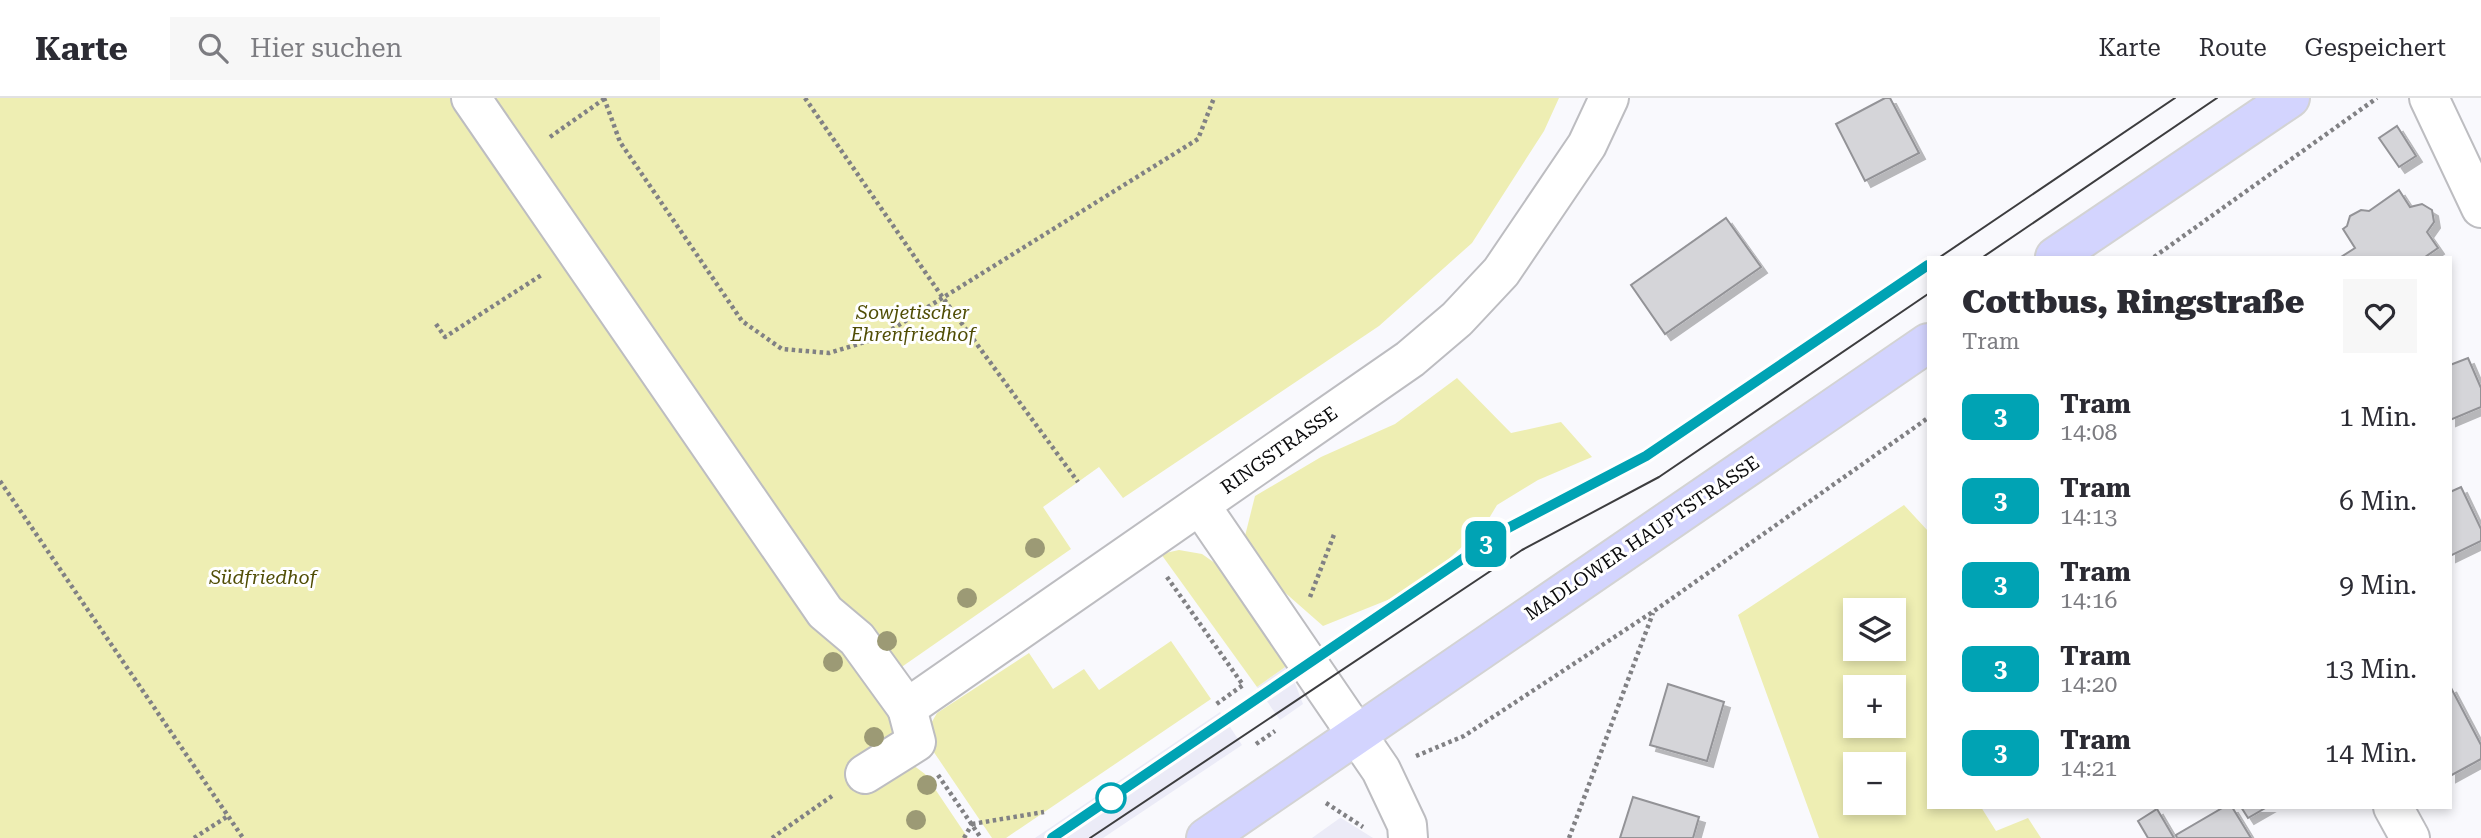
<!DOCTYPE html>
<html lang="de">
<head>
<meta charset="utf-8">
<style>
	:root { --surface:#fff; --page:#f7f7f7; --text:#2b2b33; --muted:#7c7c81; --line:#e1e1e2 }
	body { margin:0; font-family:"Roboto Serif",serif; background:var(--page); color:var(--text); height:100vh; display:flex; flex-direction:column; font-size:26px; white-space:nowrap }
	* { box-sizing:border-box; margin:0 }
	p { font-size:23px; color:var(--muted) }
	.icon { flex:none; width:38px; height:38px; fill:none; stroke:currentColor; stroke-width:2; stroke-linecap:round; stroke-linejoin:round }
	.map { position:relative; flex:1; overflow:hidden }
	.drawer { position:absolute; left:1927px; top:158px; width:525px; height:553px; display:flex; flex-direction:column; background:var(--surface); border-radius:0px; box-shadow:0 4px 10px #0003 }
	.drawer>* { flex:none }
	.badge { padding:0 14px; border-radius:10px; font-size:24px; line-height:46px }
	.controls { position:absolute; left:1843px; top:500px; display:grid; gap:14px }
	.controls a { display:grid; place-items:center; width:63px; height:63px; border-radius:0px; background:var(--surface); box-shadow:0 4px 10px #0003; font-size:35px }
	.map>.badge { position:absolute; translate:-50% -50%; box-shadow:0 0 0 4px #fff }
	.round { display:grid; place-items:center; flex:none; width:74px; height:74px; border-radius:0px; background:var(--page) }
	.overview { display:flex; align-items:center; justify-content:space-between; height:119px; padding:0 35px }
	h1 { font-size:33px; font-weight:800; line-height:52px }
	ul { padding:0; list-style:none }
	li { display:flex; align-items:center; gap:21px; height:84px; padding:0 35px }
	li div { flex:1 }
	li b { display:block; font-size:26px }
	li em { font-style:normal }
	li .badge { min-width:77px; font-weight:700; text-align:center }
	header { display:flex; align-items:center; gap:42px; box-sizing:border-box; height:98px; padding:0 35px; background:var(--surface); border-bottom:2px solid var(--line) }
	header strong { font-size:33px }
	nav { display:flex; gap:38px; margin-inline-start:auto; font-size:24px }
	.search { width:490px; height:63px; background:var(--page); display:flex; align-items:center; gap:18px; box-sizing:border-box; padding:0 24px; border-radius:0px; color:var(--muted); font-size:26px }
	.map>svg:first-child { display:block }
	.built { fill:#ebebf7 }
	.green { fill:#eeeeb3; fill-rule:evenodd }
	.building { fill:#d5d5d9; stroke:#939397; stroke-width:2; filter:url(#shadow) }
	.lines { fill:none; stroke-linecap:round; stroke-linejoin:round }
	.minor-casing { stroke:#bdbdc1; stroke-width:42 }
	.major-casing { stroke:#d3d3d3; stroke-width:42 }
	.path { stroke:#818184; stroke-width:4.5; stroke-dasharray:3.5 3.5; stroke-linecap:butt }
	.minor { stroke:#fff; stroke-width:38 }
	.major { stroke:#d3d4fe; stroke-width:38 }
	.tram { stroke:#3d3d3f; stroke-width:2 }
	.tree { fill:#9c9a75 }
	.line-casing { stroke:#fff; stroke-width:16 }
	.line { stroke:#00a3b4; stroke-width:10 }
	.stop-dot { fill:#fff; stroke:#00a3b4; stroke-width:3.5 }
	.labels { text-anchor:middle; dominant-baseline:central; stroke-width:6; stroke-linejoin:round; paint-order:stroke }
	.park-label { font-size:19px; font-style:italic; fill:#504d05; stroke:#fff }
	.street-label { font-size:19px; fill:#0b0b0d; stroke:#fff }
</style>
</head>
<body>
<header>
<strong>Karte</strong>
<div class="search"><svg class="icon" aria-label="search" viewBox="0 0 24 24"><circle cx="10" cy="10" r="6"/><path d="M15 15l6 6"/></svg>Hier suchen</div>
<nav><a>Karte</a><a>Route</a><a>Gespeichert</a></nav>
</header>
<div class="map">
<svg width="2481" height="740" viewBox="0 0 2481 740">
	<defs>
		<filter id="shadow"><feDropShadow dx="6" dy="6" stdDeviation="0" flood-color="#0004"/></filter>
	</defs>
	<rect width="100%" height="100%" fill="#f9f9fd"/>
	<g class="built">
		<path d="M1288 567 1303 606 1280 622 1257 589Z"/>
		<path d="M1220 614 1242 647 1103 740H1035Z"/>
		<path d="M1340 720H1341L1373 740H1312Z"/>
	</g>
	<g class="green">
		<path d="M0 0H456L849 547 896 629 891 642 913 667 925 676 968 740H0Z"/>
		<path d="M487 0H1559L1544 33 1472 145 1379 228 1123 400 1099 369 1043 409 1071 451 893 575 830 501Z"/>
		<path d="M1457 280 1511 335 1561 324 1592 359 1538 382 1497 407 1485 427 1450 460 1400 497 1323 528 1282 492 1245 438 1255 398 1321 359 1395 326Z"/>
		<path d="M1904 407 1928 433V709H1981L1996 733 2028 720 2041 740H1819L1738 517ZM1855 513H1894V551H1855ZM1855 590H1894V628H1855ZM1855 667H1894V705H1855Z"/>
		<path d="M1179 452 1202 456 1222 470 1288 567 1257 589 1161 456Z"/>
		<path d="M1171 543 1211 601 1006 740H992L927 644 929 629 937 615 1029 555 1053 591 1084 571 1099 592Z"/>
	</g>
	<g class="building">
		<path d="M1885 0H1890L1919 55 1865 83 1836 26Z"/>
		<path d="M2397 28 2416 58 2399 69 2379 40Z"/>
		<path d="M2399 92 2410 109 2422 106 2432 112 2434 124 2427 134 2438 150 2425 159H2341L2355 150 2343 131 2347 128 2350 118 2361 112 2369 113Z"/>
		<path d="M1726 120 1761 169 1665 236 1631 187Z"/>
		<path d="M2468 260 2481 290V309L2450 322V267Z"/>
		<path d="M2461 389 2481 431V443L2450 458V394Z"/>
		<path d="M1668 586 1724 604 1707 663 1650 647Z"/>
		<path d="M2450 588 2481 647V661L2450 678Z"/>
		<path d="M1633 699 1699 719 1693 740H1620Z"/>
		<path d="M2224 709H2232L2251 740H2177L2176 737Z"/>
		<path d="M2241 709H2267L2248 720Z"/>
		<path d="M2157 711 2174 740H2148L2138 723Z"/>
	</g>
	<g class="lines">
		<g class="minor-casing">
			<g id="minor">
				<path d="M471 0 825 514 857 541 907 610"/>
				<path d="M2429 0 2481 110"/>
				<path d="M1200 407 1381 672 1407 727 1408 740"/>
				<path d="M865 676 916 644 907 610 1410 261 1457 221 1501 174 1587 47 1609 0"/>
				<path d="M2393 709 2410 740"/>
			</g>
		</g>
		<g class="major-casing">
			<g id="major">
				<path d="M2055 159 2290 0"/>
				<path d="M1206 740 1928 245"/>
			</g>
		</g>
		<g class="path">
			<path d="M604 0 620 44 742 223 782 251 829 255 878 240 1198 41 1214 0"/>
			<path d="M805 0 943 200 1078 384"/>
			<path d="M550 39 604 1"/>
			<path d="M2154 159 2377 0"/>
			<path d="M436 226 445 239 543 176"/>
			<path d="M0 383 243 740"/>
			<path d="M1167 479 1243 587 1215 607"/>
			<path d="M1310 499 1335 434"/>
			<path d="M1256 646 1275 633"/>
			<path d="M1416 658 1464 638 1654 513 1928 320"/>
			<path d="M938 677 981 740"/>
			<path d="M1326 705 1363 729"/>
			<path d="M972 726 1044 714"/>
			<path d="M194 740 228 718"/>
			<path d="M772 740 832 698"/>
			<path d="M964 740 972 726"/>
			<path d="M1569 740 1653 515"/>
		</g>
		<use href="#minor" class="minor"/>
		<use href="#major" class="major"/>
		<g class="tram">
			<path d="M1940 159 2175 0"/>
			<path d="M1983 159 2217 0"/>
			<path d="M1052 740 1508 430 1646 358 1928 167"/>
			<path d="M1090 740 1522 452 1659 379 1928 196"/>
		</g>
	</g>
	<g class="tree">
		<circle cx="1035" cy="450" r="10"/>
		<circle cx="967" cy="500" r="10"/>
		<circle cx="887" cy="543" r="10"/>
		<circle cx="833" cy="564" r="10"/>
		<circle cx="874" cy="639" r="10"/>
		<circle cx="927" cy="687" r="10"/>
		<circle cx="916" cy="722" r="10"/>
	</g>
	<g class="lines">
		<g class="line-casing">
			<path id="line" d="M1052 740 1508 430 1646 358 1928 167"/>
		</g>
		<use href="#line" class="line"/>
	</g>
	<circle class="stop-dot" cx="1111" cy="700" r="14"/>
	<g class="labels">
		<g class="park-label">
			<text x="913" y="214">Sowjetischer<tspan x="913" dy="22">Ehrenfriedhof</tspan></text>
			<text x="263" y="479">Südfriedhof</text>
		</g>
		<g class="street-label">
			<text transform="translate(1279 352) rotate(-35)">RINGSTRASSE</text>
			<text transform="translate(1642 440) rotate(-34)">MADLOWER HAUPTSTRASSE</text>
		</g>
	</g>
</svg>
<div class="controls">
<a><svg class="icon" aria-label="layers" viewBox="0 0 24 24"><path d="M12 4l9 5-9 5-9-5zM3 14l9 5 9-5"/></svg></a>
<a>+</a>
<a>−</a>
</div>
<b class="badge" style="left:1486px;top:446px;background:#00a3b4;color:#fff">3</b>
<section class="drawer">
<div class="overview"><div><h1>Cottbus, Ringstraße</h1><p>Tram</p></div><a class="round"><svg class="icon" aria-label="heart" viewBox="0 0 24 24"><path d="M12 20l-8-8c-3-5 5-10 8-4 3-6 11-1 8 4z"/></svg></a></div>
<ul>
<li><span class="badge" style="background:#00a3b4;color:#fff">3</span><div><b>Tram</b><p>14:08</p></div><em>1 Min.</em></li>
<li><span class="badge" style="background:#00a3b4;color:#fff">3</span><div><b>Tram</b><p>14:13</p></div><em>6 Min.</em></li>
<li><span class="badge" style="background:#00a3b4;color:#fff">3</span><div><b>Tram</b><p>14:16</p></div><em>9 Min.</em></li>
<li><span class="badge" style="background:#00a3b4;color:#fff">3</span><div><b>Tram</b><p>14:20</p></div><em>13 Min.</em></li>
<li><span class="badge" style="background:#00a3b4;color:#fff">3</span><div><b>Tram</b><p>14:21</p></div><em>14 Min.</em></li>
</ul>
</section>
</div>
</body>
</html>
